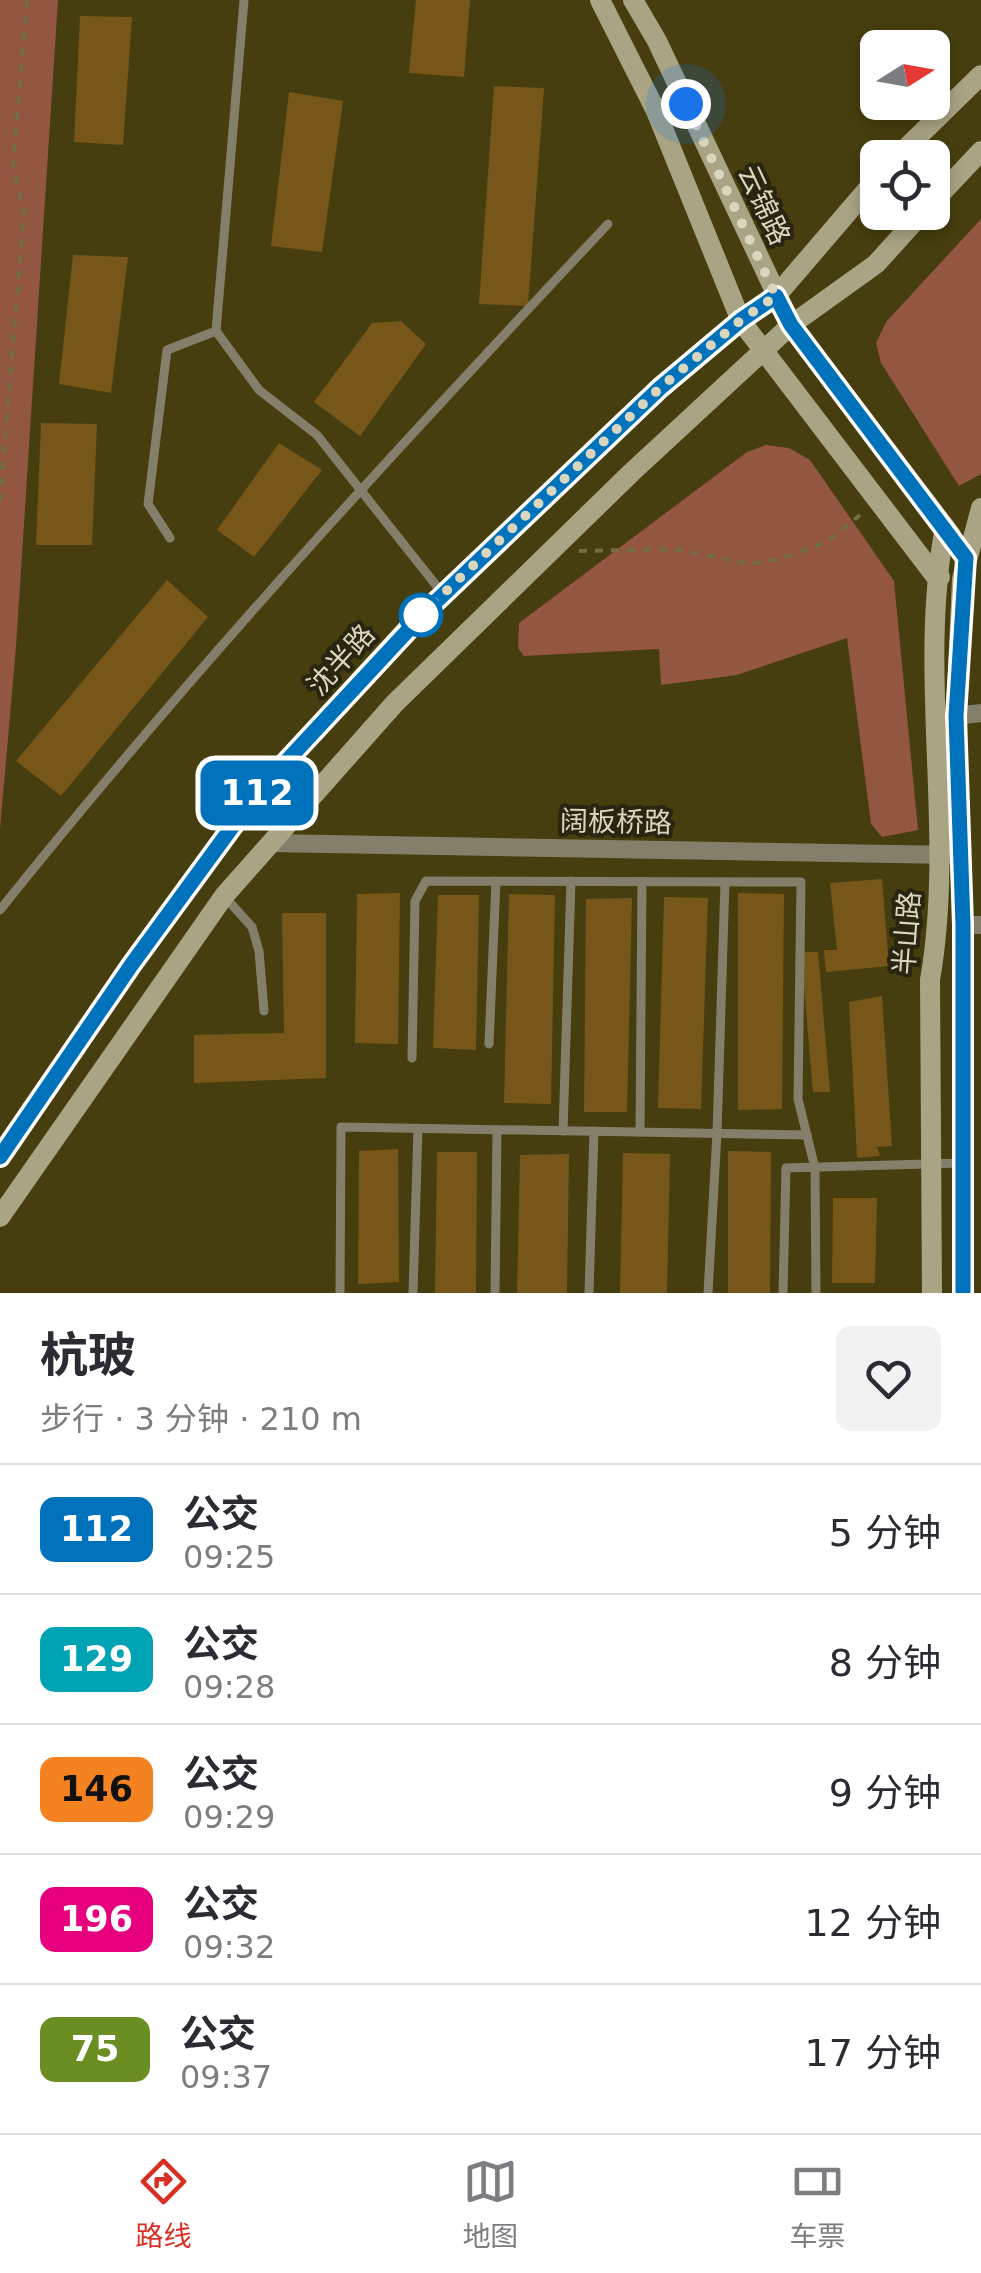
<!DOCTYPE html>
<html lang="zh">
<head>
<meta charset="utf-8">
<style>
	:root { --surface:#fff; --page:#f2f2f3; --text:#2b2b33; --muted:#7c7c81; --line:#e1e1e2; --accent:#d93025 }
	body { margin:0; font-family:"DejaVu Sans","Noto Sans SC",sans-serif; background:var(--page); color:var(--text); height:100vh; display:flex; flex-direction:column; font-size:38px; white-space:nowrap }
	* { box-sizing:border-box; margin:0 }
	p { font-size:32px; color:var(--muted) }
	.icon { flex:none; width:55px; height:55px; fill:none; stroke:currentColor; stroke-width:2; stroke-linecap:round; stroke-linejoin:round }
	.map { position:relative; height:1293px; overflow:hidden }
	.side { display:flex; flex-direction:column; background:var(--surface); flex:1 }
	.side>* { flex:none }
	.badge { padding:0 20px; border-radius:15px; font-size:35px; line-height:65px }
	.needle { width:65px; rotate:79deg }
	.tools { position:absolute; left:860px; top:30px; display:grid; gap:20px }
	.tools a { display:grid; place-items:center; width:90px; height:90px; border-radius:15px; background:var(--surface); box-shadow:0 5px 15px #0003; font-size:50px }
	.you { position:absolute; width:50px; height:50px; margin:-25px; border:8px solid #fff; border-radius:50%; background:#1a73e8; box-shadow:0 0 0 15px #1a73e833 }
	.map>.badge { position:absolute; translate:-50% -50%; box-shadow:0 0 0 5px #fff }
	.round { display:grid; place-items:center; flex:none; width:105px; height:105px; border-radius:15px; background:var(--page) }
	.overview { display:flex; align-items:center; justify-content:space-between; height:170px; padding:0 40px }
	h1 { font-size:48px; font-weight:700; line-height:75px }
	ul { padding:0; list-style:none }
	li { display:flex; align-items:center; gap:30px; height:130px; padding:0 40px; border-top:2px solid var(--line) }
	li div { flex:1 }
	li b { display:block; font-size:38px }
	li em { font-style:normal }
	li .badge { min-width:110px; font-weight:700; text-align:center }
	.tab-bar { display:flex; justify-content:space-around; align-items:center; height:140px; border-top:2px solid var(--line); background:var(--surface); font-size:28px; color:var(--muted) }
	.tab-bar a { display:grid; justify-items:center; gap:5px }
	.tab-bar .on { color:var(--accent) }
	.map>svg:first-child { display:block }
	.forest { fill:#935641 }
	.building { fill:#765719 }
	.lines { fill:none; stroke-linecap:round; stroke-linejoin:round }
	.path { stroke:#746d45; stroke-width:4; stroke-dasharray:8 8; stroke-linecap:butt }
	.service { stroke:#837f6b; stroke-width:9 }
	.minor { stroke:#837f6b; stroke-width:18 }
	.secondary { stroke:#a9a484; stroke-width:20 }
	.line-casing { stroke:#fff; stroke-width:22 }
	.line { stroke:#0072bc; stroke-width:15 }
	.walk { stroke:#dad6be; stroke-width:10; stroke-dasharray:0 18 }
	.stop-dot { fill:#fff; stroke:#0072bc; stroke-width:5 }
	.labels { text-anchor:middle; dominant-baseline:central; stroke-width:8; stroke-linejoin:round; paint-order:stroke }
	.street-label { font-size:28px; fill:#dad6be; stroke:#282511 }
</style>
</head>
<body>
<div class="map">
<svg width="981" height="1293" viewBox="0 0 981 1293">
	<rect width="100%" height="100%" fill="#463e0e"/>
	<g class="forest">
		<path d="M0 0H58L16 647 0 829Z"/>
		<path d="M981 219V474L959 486 881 363 876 343 886 322Z"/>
		<path d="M766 445 789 448 810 460 894 581 918 830 882 837 871 824 847 638 737 675 661 685 659 649 524 656 518 648 519 623 747 452Z"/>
	</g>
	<g class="building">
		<path d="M416 0H470L464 77 409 73Z"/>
		<path d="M80 16 132 17 123 145 74 142Z"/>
		<path d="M494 86 544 88 528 306 479 304Z"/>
		<path d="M289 92 343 101 322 252 271 246Z"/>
		<path d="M73 255 128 257 111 393 59 384Z"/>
		<path d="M401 321 426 344 360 436 314 402 372 323Z"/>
		<path d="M41 423 97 424 92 545H36Z"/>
		<path d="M279 443 322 470 254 557 217 530Z"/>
		<path d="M167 580 208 617 61 796 16 761Z"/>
		<path d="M882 879 889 966 826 972 824 950H837L830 883Z"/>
		<path d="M400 893 398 1044 355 1043 357 894Z"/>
		<path d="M738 893 784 894 782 1109 738 1110Z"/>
		<path d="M509 894 555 895 551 1104 504 1103Z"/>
		<path d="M438 895H479L476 1050 433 1048Z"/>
		<path d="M664 897 708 898 701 1109 658 1108Z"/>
		<path d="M632 898 627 1112H584L586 899Z"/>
		<path d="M282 913H326V1078L194 1083V1035L284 1033Z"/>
		<path d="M801 952H818L830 1092H813Z"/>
		<path d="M882 996 892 1146 877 1147 880 1156 857 1158 849 1002Z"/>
		<path d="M398 1149 399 1282 358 1284 359 1151Z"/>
		<path d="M728 1151 771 1152 770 1293H728Z"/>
		<path d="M437 1152H477L476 1293H435Z"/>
		<path d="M623 1153 670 1154 667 1293H620Z"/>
		<path d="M569 1154 567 1293H517L520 1155Z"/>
		<path d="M833 1198H877L875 1283H832Z"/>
	</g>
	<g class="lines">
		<g class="path">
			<path d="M0 502 24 212 13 165 27 0"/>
			<path d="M579 551 674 549 749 564 781 559 828 541 860 515"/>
		</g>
		<g class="service">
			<path d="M216 331 259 390 317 435 443 594"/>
			<path d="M170 538 148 504 167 350 216 331 244 0"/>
			<path d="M224 896 252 927 259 951 264 1011"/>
			<path d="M0 910C191 671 398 447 608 224"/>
			<path d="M489 1044 496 881"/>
			<path d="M412 1058 415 901 426 881 801 882 798 1099 815 1168 816 1293"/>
			<path d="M563 1131 571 881"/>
			<path d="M640 1132 642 882"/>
			<path d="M340 1293 341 1127 807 1135"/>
			<path d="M413 1293 418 1128"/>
			<path d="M495 1293 497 1130"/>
			<path d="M589 1293 594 1131"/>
			<path d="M708 1293 717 1133 725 882"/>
			<path d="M783 1293 786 1168 961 1163"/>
		</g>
		<g class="minor">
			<path d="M956 716 981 713"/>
			<path d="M270 843 951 855"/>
			<path d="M963 925H981"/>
		</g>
		<g class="secondary">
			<path d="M600 0 656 111 741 321 936 577H940"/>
			<path d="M633 0 657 41 791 325 951 535"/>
			<path d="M896 158 981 75"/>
			<path d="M932 203 981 151"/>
			<path d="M0 1157 132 964 257 793 407 629 660 389 741 321 776 296 878 177"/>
			<path d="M0 1217 224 896 395 703 632 472 791 325 876 264 923 212"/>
			<path d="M932 1293 930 980C956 830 917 676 945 527"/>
			<path d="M963 1293V925L956 716 962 579 981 508"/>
		</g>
	</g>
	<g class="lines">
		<g class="line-casing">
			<path id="line" d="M0 1157 132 964 257 793 425 612 660 388 741 320 776 296 791 325 966 558 956 716 963 925V1293"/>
		</g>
		<use href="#line" class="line"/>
		<path class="walk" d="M421 615 660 388 741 320 776 296 686 104"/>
	</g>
	<circle class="stop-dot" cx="421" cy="615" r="20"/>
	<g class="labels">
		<g class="street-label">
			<text transform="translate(764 205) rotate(65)">云锦路</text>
			<text transform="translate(341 660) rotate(-48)">沈半路</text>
			<text transform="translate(616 822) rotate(1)">阔板桥路</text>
			<text transform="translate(907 933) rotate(-86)">半山路</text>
		</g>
	</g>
</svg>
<div class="tools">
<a><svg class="needle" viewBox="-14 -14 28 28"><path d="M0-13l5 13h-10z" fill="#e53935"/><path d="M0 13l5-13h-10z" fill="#7c7c81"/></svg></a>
<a><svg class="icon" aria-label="locate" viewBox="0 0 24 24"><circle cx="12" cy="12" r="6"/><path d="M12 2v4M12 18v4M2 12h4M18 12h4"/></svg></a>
</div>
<div class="you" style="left:686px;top:104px"></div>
<b class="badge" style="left:257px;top:793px;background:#0072bc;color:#fff">112</b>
</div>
<section class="side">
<div class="overview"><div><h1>杭玻</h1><p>步行 · 3 分钟 · 210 m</p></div><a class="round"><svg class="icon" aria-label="heart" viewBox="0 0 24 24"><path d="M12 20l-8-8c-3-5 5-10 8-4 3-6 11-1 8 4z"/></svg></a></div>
<ul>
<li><span class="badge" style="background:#0072bc;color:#fff">112</span><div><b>公交</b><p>09:25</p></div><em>5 分钟</em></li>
<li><span class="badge" style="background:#00a3b4;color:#fff">129</span><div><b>公交</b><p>09:28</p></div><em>8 分钟</em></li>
<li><span class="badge" style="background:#f58220;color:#111">146</span><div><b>公交</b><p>09:29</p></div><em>9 分钟</em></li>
<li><span class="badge" style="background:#e6007e;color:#fff">196</span><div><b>公交</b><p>09:32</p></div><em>12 分钟</em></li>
<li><span class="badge" style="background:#6b8e23;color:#fff">75</span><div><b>公交</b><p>09:37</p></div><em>17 分钟</em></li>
</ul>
</section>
<nav class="tab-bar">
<a class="on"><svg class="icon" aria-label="directions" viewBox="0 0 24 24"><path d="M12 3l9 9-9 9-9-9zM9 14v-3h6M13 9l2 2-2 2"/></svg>路线</a>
<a><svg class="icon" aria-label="map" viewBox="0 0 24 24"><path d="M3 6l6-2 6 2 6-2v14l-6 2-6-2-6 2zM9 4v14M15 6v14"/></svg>地图</a>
<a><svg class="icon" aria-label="tickets" viewBox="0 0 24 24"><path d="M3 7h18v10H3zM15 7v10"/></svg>车票</a>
</nav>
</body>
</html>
